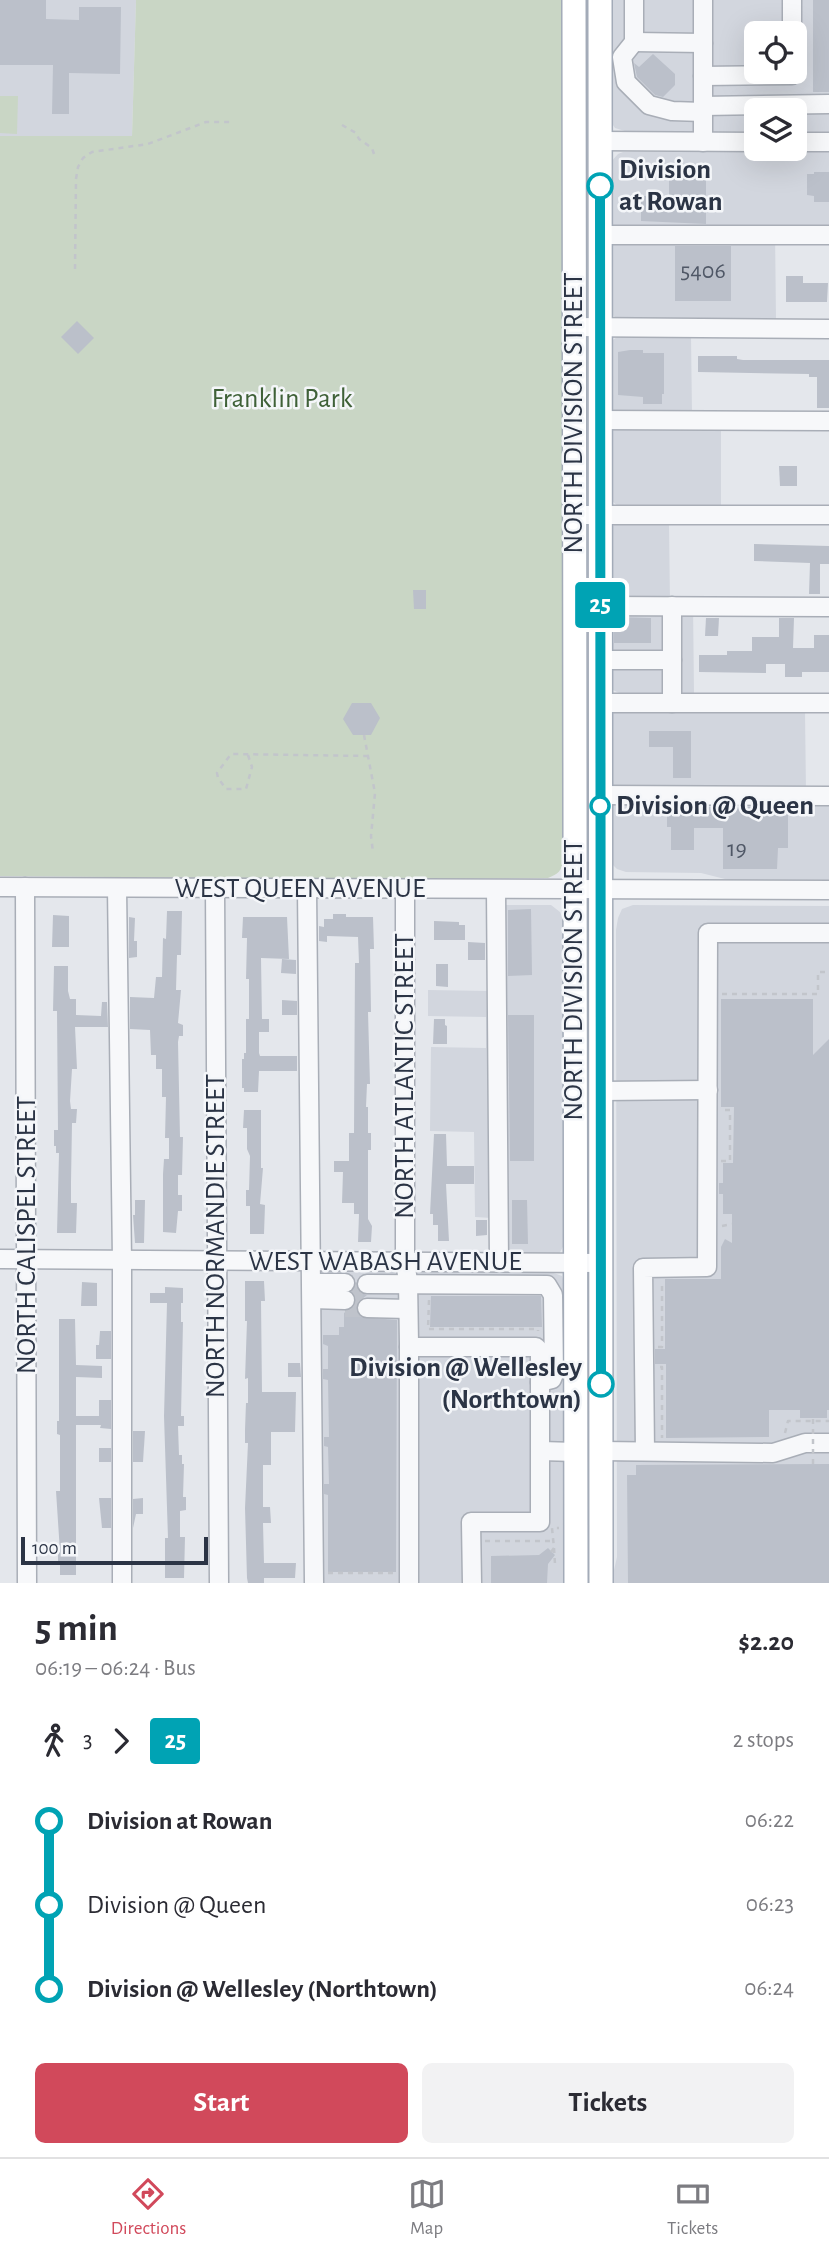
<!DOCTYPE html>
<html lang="en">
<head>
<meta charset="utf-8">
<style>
	:root { --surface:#fff; --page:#f2f2f3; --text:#2b2b33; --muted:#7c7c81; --line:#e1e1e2; --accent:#d1495b }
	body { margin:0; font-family:"Alegreya Sans",sans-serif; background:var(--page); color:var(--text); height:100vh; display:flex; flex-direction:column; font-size:26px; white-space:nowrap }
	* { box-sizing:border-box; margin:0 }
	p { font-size:23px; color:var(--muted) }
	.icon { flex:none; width:38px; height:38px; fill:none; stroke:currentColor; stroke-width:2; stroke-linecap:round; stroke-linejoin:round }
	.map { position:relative; height:1583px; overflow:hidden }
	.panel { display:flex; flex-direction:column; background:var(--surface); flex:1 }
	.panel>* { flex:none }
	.badge { padding:0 14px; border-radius:5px; font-size:24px; line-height:46px }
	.fabs { position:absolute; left:744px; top:21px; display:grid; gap:14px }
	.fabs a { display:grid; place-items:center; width:63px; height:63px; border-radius:10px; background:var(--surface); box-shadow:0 7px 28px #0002; font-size:35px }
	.scale { position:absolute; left:21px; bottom:18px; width:187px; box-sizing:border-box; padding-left:7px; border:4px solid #2b3445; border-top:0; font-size:19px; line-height:24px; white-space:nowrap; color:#2b3445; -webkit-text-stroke:5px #f4f6f9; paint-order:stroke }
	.map>.badge { position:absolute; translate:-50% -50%; box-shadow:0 0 0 4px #fff }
	.legs { display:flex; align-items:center; gap:10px; height:77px; padding:0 35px; font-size:23px }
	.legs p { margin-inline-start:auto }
	.overview { display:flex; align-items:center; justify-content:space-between; height:119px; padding:0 35px }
	h1 { font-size:38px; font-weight:600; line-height:52px }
	.action { display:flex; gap:14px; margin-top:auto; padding:14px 35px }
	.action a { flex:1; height:80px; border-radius:10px; background:var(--accent); color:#fff; font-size:28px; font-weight:600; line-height:80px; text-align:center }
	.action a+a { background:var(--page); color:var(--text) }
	ul { padding:0 35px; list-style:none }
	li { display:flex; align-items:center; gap:24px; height:84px; font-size:26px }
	li i { display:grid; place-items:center; width:10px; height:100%; margin:0 9px; background:currentColor }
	li i::after { content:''; width:18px; height:18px; margin:-9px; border:5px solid; border-radius:50%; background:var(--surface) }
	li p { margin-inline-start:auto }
	li:first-child i { background:linear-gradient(#0000 50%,currentColor 0) }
	li:last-child i { background:linear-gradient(currentColor 50%,#0000 0) }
	.tab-bar { display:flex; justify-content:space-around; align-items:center; height:98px; border-top:2px solid var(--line); background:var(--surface); font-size:19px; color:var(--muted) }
	.tab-bar a { display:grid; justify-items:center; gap:4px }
	.tab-bar .current { color:var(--accent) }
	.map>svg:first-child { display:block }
	.built { fill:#d2d6de; fill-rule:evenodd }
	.green { fill:#c9d6c5 }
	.building { fill:#bbc0ca }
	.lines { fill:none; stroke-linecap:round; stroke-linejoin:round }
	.minor-tunnel { stroke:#bfc3cb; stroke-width:18; stroke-dasharray:18 9; stroke-linecap:butt }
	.minor-casing { stroke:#a9aeb7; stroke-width:21 }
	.major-casing { stroke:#a3abb8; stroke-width:26 }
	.path { stroke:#c2c5cb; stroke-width:2.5; stroke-dasharray:5 5; stroke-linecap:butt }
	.minor { stroke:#f7f8fa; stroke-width:18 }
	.major { stroke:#fff; stroke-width:23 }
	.path-bridge { stroke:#c2c5cb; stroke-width:2.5; stroke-dasharray:5 5; stroke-linecap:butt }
	.line-1-casing { stroke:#fff; stroke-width:16 }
	.line-1 { stroke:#00a3b4; stroke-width:10 }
	.stop-1-dot { fill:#fff; stroke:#00a3b4; stroke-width:3.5 }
	.labels { text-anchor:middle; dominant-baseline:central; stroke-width:5; stroke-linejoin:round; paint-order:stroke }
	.number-label { font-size:24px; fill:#4f5766 }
	.stop-label { font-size:28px; font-weight:bold; fill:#2b3445; stroke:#f4f6f9; text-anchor:start }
	.park-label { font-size:28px; fill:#3f6138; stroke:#f4f6f9 }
	.street-label { font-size:28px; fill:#2b3445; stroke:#f4f6f9 }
</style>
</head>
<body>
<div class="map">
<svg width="829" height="1583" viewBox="0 0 829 1583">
	<rect width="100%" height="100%" fill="#e4e7ec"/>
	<g class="built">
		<path d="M0 0H136L132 136H0Z"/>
		<path d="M609 0H829V132H795L794 110H756V132H628L615 128 611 122ZM756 33H794V72H756Z"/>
		<path d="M829 151V230H775L776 319H618L611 314 610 163 618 154 623 152Z"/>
		<path d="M619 336H691L692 414 721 415V507H619L612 501 610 497 611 341Z"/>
		<path d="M617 523H669L670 604H693L694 694H621L611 689 609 535 612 527Z"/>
		<path d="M618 711H805L806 792H612L610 720 612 714Z"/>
		<path d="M829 801V880H729L701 873 626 872 617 869 611 863 612 802Z"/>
		<path d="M490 905H551L560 912 564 921V1245L559 1254 553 1255H492V1218L475 1217 474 1132 430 1131 431 1047 486 1048V1017L428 1016V990L490 991Z"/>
		<path d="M633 905 829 906V1583H611L617 1557 616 930 618 918 622 909Z"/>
		<path d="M303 1270 551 1272 562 1276 565 1286 564 1583H306Z"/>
	</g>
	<g class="green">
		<path d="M136 0H563V860C562 871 558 874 548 878L325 879 0 876V136H132Z"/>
		<path d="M0 96H18L17 134 0 133Z"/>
	</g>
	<g class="building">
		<path d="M0 0H46V19L79 20V7H121L120 74 69 73V114H52L53 65H0Z"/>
		<rect x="813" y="0" width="16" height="92"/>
		<path d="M653 54 675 74V85L663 97 655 95 637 77 634 63 639 67Z"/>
		<path d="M669 169 706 170V224L641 221V196H669Z"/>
		<path d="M814 172H829V202H814V196L807 195V174H814Z"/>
		<rect x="675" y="246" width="56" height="55"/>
		<path d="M786 276H803V283H828L827 302H786Z"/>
		<path d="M77 321 94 338 78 354 61 337Z"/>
		<path d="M630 350H643V353H664V394H662V404H643V397L618 395V352Z"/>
		<path d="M698 356H737V359L743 360H829V408H817V377H809V374L698 372Z"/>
		<path d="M779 466H797V486H780Z"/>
		<path d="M754 544 829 546V564H820V594H809L810 563 754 561Z"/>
		<path d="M413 590H426V609H414Z"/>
		<path d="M614 617 651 618V643H614Z"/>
		<path d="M706 618H719L718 636H705Z"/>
		<path d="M779 618H794L793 648H814V635H829V672H802V677H785V664H766V673L699 672V655H727V651H752V637H779Z"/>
		<path d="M352 703H371L380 718 371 735H353L343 719Z"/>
		<path d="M649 731H691V778H673V747H649Z"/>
		<path d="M667 807H788V848H778L777 869H723V828H694V850H671V827H667Z"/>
		<path d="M531 909 532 975 508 976V910Z"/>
		<path d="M167 911H182L181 955H177L176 990H181L178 1023 183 1025V1036H179L178 1042 180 1137H183L182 1175H178V1195H182V1211H178L176 1233 163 1232V1174L164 1159H169V1138H165L166 1097H162V1069H156V1055H151L150 1030 130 1029V997L154 998 156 977H162L163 938 166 939Z"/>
		<path d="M333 914H346V917H373L374 949H370L371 1012H368L370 1084H367L366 1107H368V1133H371V1150H368V1219L372 1226 371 1242H358L359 1214H354V1203H342L343 1172H334V1161H349V1133H354L355 963H359L358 937 327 936V942L319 941V926L324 927V919H333Z"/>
		<path d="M53 915 69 916V947H52Z"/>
		<path d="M129 917 135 918 134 941H137V957L129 958Z"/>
		<path d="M243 917H287L289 959 261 958 262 1019H269V1032H259V1053L260 1056H297V1071H259L258 1092H244V1088H242V1059H244V1053H246V1019H249V979H246L247 938H242Z"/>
		<path d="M434 921 459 922V925H465V940H434Z"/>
		<path d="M468 942 485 943V960H468Z"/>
		<path d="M282 959 296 960V974L281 973Z"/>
		<path d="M436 964H448V987L436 986Z"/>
		<path d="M54 966H68V991L70 999H76V1015L101 1016 102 1002H107L108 1027H75L77 1069H72L70 1101 71 1109H77L76 1123H72L71 1182V1203H77L76 1233H57L59 1153H56V1146H54V1130H58L57 1011H53Z"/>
		<path d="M721 999H813V1055L829 1039V1410H827V1418H800V1410H769V1437L666 1438V1364H655V1349H665V1279H721V1247L725 1239 732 1243V1214H723V1194H719V1183H723V1163H733L734 1107H721Z"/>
		<path d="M282 1000 297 1001V1015H282Z"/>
		<path d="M508 1015H534V1161H510Z"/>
		<path d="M434 1019H445V1025L447 1026V1044H433Z"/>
		<path d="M244 1110H261V1168H263L260 1204 265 1205 264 1234H250V1206H246V1190H249L250 1156 247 1149V1128H243Z"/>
		<path d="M434 1134H446L447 1166H474V1184H446L449 1241H438V1225H433V1214H430Z"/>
		<path d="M135 1200H145L144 1243H135L133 1215H135Z"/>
		<path d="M512 1200H527L528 1244H512Z"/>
		<path d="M476 1220H487V1235L476 1236Z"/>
		<path d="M245 1281H264L265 1301H261L262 1392H296L295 1432H271V1465H263V1507H270L271 1523H263L264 1563H296L295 1578H264V1583H248L247 1578 245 1508 248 1443H245V1430L246 1403H248V1378L245 1379 247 1321H245Z"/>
		<path d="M82 1282 97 1283V1306H81Z"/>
		<path d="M356 1285 361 1293 367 1295 357 1303 356 1308 361 1317 397 1320 396 1572H328V1495L324 1494V1484H329L328 1447 324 1446V1437H329L328 1380 323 1379V1369H328V1346L323 1344V1335H339V1327H344V1313L355 1305 356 1300 352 1291Z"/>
		<path d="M165 1287 183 1288V1303H181V1322H183L181 1416H184V1426H178L179 1455H182V1464H184L183 1497H186V1510L180 1511V1537H185L184 1578H165V1538H168L164 1416 167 1303H150V1293H165Z"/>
		<path d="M431 1296H541L542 1327H430Z"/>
		<path d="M59 1319H75L76 1365 102 1366V1378L76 1377V1416H99V1400H111V1429L100 1428 101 1425H76V1575H60V1565H58V1552H60L56 1491H60V1435L57 1434V1421H59Z"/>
		<path d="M100 1331H111V1359H96V1345H99Z"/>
		<path d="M288 1363H300L301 1377H288Z"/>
		<path d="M133 1431H145L143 1462H133Z"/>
		<rect x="99" y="1448" width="12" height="14"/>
		<path d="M829 1464V1583H628L627 1475H636V1465Z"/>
		<path d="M99 1498H111V1528H102Z"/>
		<path d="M143 1498V1514H136L133 1528V1499Z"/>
		<path d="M548 1548 555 1555 548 1564 547 1583H491V1556L539 1555Z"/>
	</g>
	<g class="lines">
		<g class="minor-tunnel">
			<path d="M345 1291 367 1292"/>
			<path d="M345 1308H367"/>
		</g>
		<g class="minor-casing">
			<g id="minor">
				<path d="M634 0V42L622 57 626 82 649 105 672 111 703 112"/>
				<path d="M703 0V142"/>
				<path d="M792 0V33"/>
				<path d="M634 42 703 43"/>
				<path d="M703 76 792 75"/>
				<path d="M703 106 829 104"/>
				<path d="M600 141 756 142"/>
				<path d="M794 142H829"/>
				<path d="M600 235H829"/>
				<path d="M574 327 829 329"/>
				<path d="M600 420 829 421"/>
				<path d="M574 515H829"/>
				<path d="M600 606 829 607"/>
				<path d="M672 606V703"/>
				<path d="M600 660H672"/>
				<path d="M600 703H829"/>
				<path d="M600 795 829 796"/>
				<path d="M0 887 829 890"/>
				<path d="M25 887 27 1583"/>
				<path d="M117 888 122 1260V1583"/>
				<path d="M215 888 219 1583"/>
				<path d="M307 889 314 1583"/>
				<path d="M405 890V1262L408 1281 409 1344V1583"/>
				<path d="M496 890 499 1262"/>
				<path d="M601 1091 708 1090"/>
				<path d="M0 1259 601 1263"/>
				<path d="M312 1283H345"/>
				<path d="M367 1284 547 1285 553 1295 554 1374 552 1379 540 1382"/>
				<path d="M312 1299 345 1300"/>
				<path d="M367 1308 408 1309"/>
				<path d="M409 1347H536L540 1351V1522H471L472 1583"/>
				<path d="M541 1451 575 1452"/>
				<path d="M601 1451 773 1453 805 1443H829"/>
				<path d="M645 1451 643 1268 707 1267 708 933H829"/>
			</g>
		</g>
		<g class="major-casing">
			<g id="major">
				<path d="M574 0 576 1583"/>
				<path d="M600 0 601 1583"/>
			</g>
		</g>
		<g class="path">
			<path d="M342 125 356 133 359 139 372 148 374 154"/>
			<path d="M75 269 76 179 78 167 83 158 92 152 148 144 206 122H232"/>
			<path d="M364 735 375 793 371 836 373 852"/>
			<path d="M248 755 252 767 246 789H226L218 778 217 773 231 754 368 756"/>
			<path d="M722 994H818V972H829"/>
			<path d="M721 1161H730V1110H723"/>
			<path d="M722 1226 732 1224"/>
			<path d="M429 1300 428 1329H538V1331"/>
			<path d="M658 1347H662V1282"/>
			<path d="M660 1367H662V1438"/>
			<path d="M785 1433 788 1421H829"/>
			<path d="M485 1541H552"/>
			<path d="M554 1548 555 1564"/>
			<path d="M551 1552 554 1548 552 1528H559"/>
			<path d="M328 1573H395"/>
		</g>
		<use href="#minor" class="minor"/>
		<use href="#major" class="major"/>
		<path class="path-bridge" d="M813 1464V1418"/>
	</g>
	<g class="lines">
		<g class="line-1-casing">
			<path id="line-1" d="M600 186 601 1384"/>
		</g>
		<use href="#line-1" class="line-1"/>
	</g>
	<g class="stop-1-dot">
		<circle cx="600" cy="186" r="12"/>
		<circle cx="600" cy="806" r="9"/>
		<circle cx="601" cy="1384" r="12"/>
	</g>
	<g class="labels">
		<g class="number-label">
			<text x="703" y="271">5406</text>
			<text x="737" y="849">19</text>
		</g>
		<g class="stop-label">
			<text x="619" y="170">Division<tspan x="619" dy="32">at Rowan</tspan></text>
			<text x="616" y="806">Division @ Queen</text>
			<text x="582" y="1368" text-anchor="end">Division @ Wellesley<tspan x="582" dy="32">(Northtown)</tspan></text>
		</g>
		<g class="park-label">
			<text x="282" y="399">Franklin Park</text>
		</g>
		<g class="street-label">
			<text transform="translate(574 413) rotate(-90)">NORTH DIVISION STREET</text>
			<text x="300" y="889">WEST QUEEN AVENUE</text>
			<text transform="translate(574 980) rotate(-90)">NORTH DIVISION STREET</text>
			<text transform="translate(405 1076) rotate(-90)">NORTH ATLANTIC STREET</text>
			<text transform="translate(27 1235) rotate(-90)">NORTH CALISPEL STREET</text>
			<text transform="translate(216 1236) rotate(-90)">NORTH NORMANDIE STREET</text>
			<text x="385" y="1262">WEST WABASH AVENUE</text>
		</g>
	</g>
</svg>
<div class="fabs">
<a><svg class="icon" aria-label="locate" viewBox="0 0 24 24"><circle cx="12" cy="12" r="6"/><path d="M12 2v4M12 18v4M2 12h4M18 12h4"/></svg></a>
<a><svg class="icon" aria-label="layers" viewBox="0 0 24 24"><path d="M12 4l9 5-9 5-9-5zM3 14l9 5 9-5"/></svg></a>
</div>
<div class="scale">100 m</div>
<b class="badge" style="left:600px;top:605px;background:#00a3b4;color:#fff">25</b>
</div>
<section class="panel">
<div class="overview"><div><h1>5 min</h1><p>06:19 – 06:24 · Bus</p></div><b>$2.20</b></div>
<div class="legs"><svg class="icon" aria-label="walk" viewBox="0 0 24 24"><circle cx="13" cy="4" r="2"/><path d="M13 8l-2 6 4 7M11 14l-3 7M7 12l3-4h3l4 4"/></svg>3<svg class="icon" aria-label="forward" viewBox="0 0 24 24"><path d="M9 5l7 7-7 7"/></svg><b class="badge" style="background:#00a3b4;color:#fff">25</b><p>2 stops</p></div>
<ul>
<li><i style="color:#00a3b4"></i><b>Division at Rowan</b><p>06:22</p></li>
<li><i style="color:#00a3b4"></i><span>Division @ Queen</span><p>06:23</p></li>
<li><i style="color:#00a3b4"></i><b>Division @ Wellesley (Northtown)</b><p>06:24</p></li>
</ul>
<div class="action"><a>Start</a><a>Tickets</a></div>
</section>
<nav class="tab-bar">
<a class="current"><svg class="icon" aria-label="directions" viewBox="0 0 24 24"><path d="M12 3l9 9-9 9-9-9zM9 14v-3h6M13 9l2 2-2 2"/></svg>Directions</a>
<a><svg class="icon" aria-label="map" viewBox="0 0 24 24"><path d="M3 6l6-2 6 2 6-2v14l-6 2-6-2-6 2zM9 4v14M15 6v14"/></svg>Map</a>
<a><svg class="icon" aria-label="tickets" viewBox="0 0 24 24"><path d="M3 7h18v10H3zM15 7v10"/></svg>Tickets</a>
</nav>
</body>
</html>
